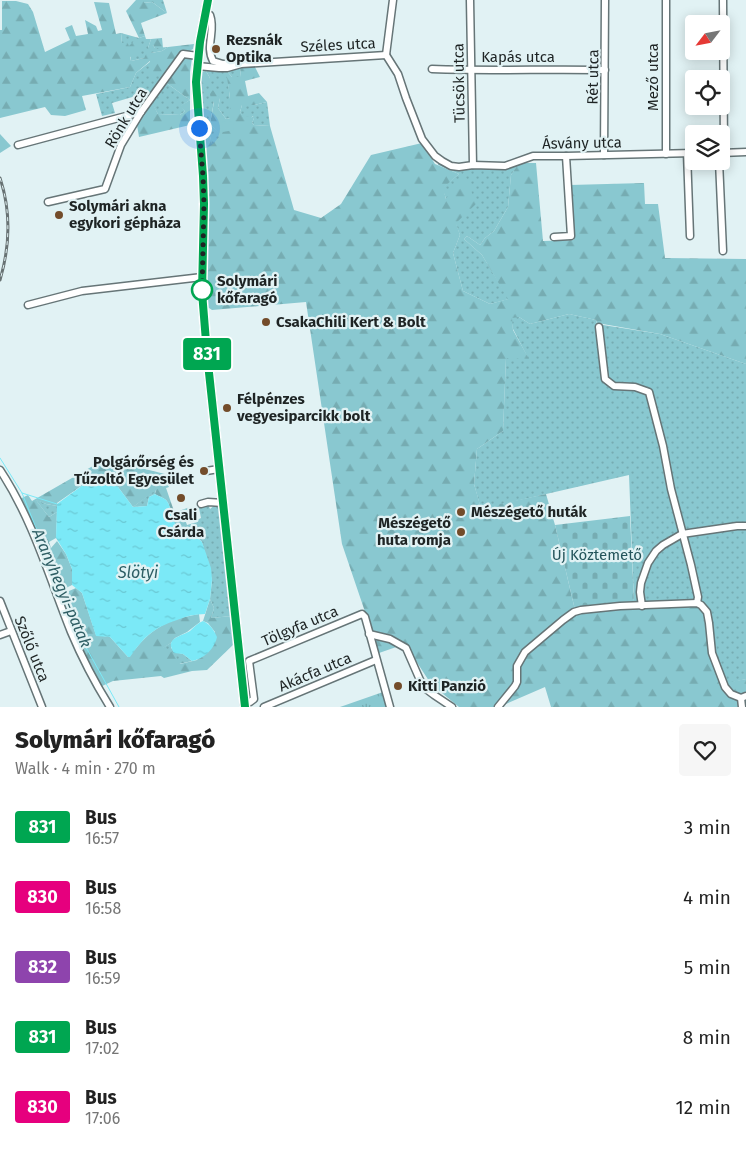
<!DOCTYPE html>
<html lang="en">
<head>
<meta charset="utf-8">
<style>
	:root { --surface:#fff; --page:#f6f6f6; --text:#222; --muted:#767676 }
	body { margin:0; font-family:"Fira Sans",sans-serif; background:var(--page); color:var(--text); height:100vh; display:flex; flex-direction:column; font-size:19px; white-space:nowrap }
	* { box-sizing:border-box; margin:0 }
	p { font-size:16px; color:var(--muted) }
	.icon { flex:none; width:28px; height:28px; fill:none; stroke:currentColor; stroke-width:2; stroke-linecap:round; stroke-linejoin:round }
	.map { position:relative; height:707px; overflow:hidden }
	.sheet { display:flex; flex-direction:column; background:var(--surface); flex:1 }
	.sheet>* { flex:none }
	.badge { padding:0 10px; border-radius:4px; font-size:18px; line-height:32px }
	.needle { width:32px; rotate:238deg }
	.fabs { position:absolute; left:685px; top:15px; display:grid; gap:10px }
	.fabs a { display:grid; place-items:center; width:45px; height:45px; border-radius:5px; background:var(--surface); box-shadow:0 2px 12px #0003; font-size:25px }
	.you { position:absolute; width:25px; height:25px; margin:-12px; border:4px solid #fff; border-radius:50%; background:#1a73e8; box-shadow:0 0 0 8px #1a73e833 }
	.map>.badge { position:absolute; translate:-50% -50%; box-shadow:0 0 0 2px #fff }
	.round { display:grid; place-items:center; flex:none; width:52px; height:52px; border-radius:5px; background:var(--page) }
	.summary { display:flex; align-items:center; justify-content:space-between; height:85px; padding:0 15px }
	h1 { font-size:24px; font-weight:800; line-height:38px }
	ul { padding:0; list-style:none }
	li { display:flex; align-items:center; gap:15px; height:70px; padding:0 15px }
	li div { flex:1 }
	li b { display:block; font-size:19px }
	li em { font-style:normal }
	li .badge { min-width:55px; font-weight:700; text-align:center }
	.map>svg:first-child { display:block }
	.grass { fill:url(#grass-dots) }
	.forest { fill:url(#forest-firs) }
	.cemetery { fill:url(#cemetery-stones) }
	.park { fill:url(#park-tufts) }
	.pitch { fill:#89c8d0 }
	.water { fill:url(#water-ripples) }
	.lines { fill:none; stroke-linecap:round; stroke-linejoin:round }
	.stream { stroke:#7be9f7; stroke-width:1 }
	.minor-casing { stroke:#667577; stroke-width:9 }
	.major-casing { stroke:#2aa5b2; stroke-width:10 }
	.minor { stroke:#fff; stroke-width:6 }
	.major { stroke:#83f3fe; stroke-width:8 }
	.rail-casing { stroke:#687273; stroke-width:3 }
	.rail { stroke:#e1f2f4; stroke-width:1; stroke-dasharray:4; stroke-linecap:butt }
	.line-casing { stroke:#fff; stroke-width:11 }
	.line { stroke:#00a651; stroke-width:8 }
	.walk { stroke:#1e2424; stroke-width:5; stroke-dasharray:0 9 }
	.poi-dot { fill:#734c2a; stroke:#e1f2f4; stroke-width:2 }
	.stop-dot { fill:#fff; stroke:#00a651; stroke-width:2.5 }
	.labels { text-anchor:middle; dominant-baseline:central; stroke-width:4.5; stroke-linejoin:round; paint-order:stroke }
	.poi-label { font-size:15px; font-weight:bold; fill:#1e2424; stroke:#e1f2f4; text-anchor:start }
	.street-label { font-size:15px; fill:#1e2424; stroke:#e1f2f4 }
	.stop-label { font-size:15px; font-weight:bold; fill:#1e2424; stroke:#e1f2f4; text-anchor:start }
	.park-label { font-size:15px; fill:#24545a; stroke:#e1f2f4 }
	.water-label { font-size:16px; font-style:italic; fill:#2e5e64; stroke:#e1f2f4 }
</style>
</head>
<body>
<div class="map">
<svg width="746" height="707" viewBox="0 0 746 707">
	<defs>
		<pattern id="grass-dots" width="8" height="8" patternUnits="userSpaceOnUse" patternTransform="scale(1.25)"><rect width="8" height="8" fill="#89c8d0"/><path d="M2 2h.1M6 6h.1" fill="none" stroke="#76acb2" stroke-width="1.8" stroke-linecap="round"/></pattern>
		<pattern id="forest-firs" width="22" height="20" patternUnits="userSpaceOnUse" patternTransform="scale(1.25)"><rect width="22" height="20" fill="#89c8d0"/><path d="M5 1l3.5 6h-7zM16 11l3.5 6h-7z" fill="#76acb2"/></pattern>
		<pattern id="cemetery-stones" width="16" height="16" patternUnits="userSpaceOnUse" patternTransform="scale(1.25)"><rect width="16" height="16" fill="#89c8d0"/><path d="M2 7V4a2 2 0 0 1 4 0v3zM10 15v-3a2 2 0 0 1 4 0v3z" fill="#76acb2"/></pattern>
		<pattern id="park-tufts" width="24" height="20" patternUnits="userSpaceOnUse" patternTransform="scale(1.25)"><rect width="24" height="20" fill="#89c8d0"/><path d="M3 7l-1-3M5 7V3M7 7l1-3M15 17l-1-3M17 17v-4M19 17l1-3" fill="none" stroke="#76acb2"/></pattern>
		<pattern id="water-ripples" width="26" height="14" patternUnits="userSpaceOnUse" patternTransform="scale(1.25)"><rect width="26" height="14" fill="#7be9f7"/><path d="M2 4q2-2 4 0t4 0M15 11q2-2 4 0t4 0" fill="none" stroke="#6ac8d4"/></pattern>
	</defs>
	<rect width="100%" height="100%" fill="#e1f2f4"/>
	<g class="grass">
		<path d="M144 0H163L167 13 152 2 143 3Z"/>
		<path d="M121 33 139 38 145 36 146 39H151L148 48 153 45 155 48 168 47 162 51 151 53 144 58 131 61 129 46 122 43Z"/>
		<path d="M151 61 163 73 165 82 190 100 181 106 185 111 180 115 158 114 146 93 112 103 115 113 102 116 96 94 130 87 136 73Z"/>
		<path d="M240 68 241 77H232L227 71 230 99V118L226 119 218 108 220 98 214 101 210 124 222 136 212 145 208 128 200 112 199 87 210 78 206 71Z"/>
		<path d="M267 102 270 126 254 125 252 123 254 118 253 116 250 119 243 118 240 112 242 105H254Z"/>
		<path d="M519 163V164L511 175 508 207 494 231 485 238 480 245 467 236 464 239 482 255 509 299 490 304 463 291 453 253 460 235 442 188 459 174 438 165V164Z"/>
		<path d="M569 314 596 320 597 324 660 334 746 364V679L725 684 634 603 629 475 481 509 474 484 477 449 503 431 506 358H528L513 329 511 317H519L530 324Z"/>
		<path d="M165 474H170L171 479 176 481 153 485V482Z"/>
		<path d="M156 489 155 494 149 497 147 506 133 507Z"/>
		<path d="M35 499 46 504 57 506V512L49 517Z"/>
		<path d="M207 502 210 509 216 504 220 505 232 616 211 618 214 608 210 599 212 580 202 542 194 534 197 520 201 518 199 508Z"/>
		<path d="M171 643V648L179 653 183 654 192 661 179 664 162 648Z"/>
	</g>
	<g class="forest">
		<path d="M136 0H144V3L152 2 167 13 141 23 145 36 139 38 126 11Z"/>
		<path d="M2 1H16L28 4 33 12 45 52 70 40 65 28 72 25 76 36 88 34 85 20 96 26 98 31 102 30 94 2 109 3 116 34 121 33 122 43 127 42 129 46 135 40H139V50L135 51V55L130 57 131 61 144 58 148 51 151 53 162 51 168 47 194 44 193 49 186 53 192 58 190 72V125L139 137 137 125 152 102 158 114 180 115 185 111 180 106 190 100 165 82 163 74 151 75 150 61 136 73 130 87 82 96 86 110 65 116 51 115 45 107 0 118V30H2Z"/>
		<path d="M162 38 163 48H155L153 45 152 49 148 48 151 39Z"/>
		<path d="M254 65 260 77 245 81 248 96 259 93 267 102 254 105H242L240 112 244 118 248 116 250 118 254 116V118L252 123 254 125 270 126 294 210 321 218 341 204 371 155 422 143 435 164 459 174 443 188 446 199 464 172 476 204 456 223 460 235 453 253 463 291 490 304 508 299 482 255 464 239 467 236 480 245 485 238 494 231 508 207 511 175 519 163H536L543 241 574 240 570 185 644 183 645 204H658L665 258 746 259V364L660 334 597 323 596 320 569 314 530 324 519 317 512 318 513 330 529 359 506 358 503 431 477 449 474 484 481 508 546 494 555 525 575 610 693 600 707 609 725 683 746 679V707H551L545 687 499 707H459L431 684 405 644 379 653 342 544 306 302 212 310 206 306 200 112 206 108 208 128 212 144 221 136 210 124 214 102 211 100 210 94 213 90 220 98 218 108 226 119 230 118V98L226 70 232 77H241L240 68Z"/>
		<path d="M206 71 210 78 209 83 199 87 198 72Z"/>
		<path d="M0 134 11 146 0 153Z"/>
		<path d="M105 459 165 474 153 482V485L167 483 169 487 166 488 174 511 176 512 190 507 189 512 184 516 187 525 197 522 194 534 187 527 183 531C168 524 174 509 166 500 164 498 158 496 155 494L156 490 133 507 118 487 87 482 57 503V506L46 504 36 500 49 517 57 512 56 538 49 542 51 548 57 541 66 554 72 569V585L66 588V592L68 594 69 591 76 588 82 593 96 635 110 637 128 657 130 656C150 629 165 620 199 614L200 622 187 632 175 638 171 643 163 648 174 653 180 664 197 660 215 632 208 623 203 621 210 599 214 608 211 618 232 616 235 643 207 670 192 671 164 678 161 676 113 681 100 687 82 652 39 540 20 499 28 495 32 501Z"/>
	</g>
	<path class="cemetery" d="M630 516 634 603 575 610 555 525Z"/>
	<path class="park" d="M383 692 387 707H340Z"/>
	<path class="pitch" d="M233 121 234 130 223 132 222 122Z"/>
	<g class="water">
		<path d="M100 477 118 487 133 507 147 506 149 497 155 494C158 496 164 498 166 500 174 509 169 524 183 531L187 527 202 542 211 568 212 580 210 599 205 614C195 614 186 616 177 620 153 628 144 637 130 657H128L110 637 96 636 82 593 72 585V569L66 554 56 538 57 504 87 482Z"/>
		<path d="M203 621C210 624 214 630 217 637 215 648 204 659 192 661L183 654 174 653C164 638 180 637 190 631 194 627 198 623 203 621Z"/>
	</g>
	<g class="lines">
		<g class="stream">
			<path d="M0 458 22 493 77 631 119 707"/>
			<path d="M22 493 57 504"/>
		</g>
		<g class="minor-casing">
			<g id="minor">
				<path d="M470 0 473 165"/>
				<path d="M723 0 724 153"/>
				<path d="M205 14 210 15C216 31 205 46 213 61L223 64 237 63"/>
				<path d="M386 55 398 74 406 98 422 139 435 156 442 161 451 166 459 167 473 165 505 166 533 156H566L694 153"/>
				<path d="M386 55 393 0"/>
				<path d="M197 66 219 68H227L241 64 258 63 386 55"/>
				<path d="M432 69C490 71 547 69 605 70"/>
				<path d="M18 145 141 112"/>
				<path d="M687 153 690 236"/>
				<path d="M721 153 746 152"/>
				<path d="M666 154V0"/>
				<path d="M604 155 605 0"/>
				<path d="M719 161 723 251"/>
				<path d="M48 202 105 189 121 145 141 112 183 54 198 56"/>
				<path d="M554 237 571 236 566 156"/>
				<path d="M28 305 82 291 202 277"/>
				<path d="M599 327 605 379 614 386 635 387 649 392 663 446 671 489 691 565 698 597 697 603"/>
				<path d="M0 470C33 520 49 577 71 632 82 658 95 683 110 707"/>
				<path d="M206 471 219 469"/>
				<path d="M201 504 208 502 223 503"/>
				<path d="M0 601 42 707"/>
				<path d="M642 606 640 592 641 583 648 563 656 551 663 545 682 534 737 526H746"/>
				<path d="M369 634 390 639 406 648 420 680 426 689 434 695 452 707"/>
				<path d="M0 635 11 631"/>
				<path d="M741 698 742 707"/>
				<path d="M244 704 250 702 254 699 249 661 362 614 365 617 390 707"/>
				<path d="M264 707 376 660"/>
				<path d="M498 707 515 686 517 682V666L525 652 563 620 574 612 581 610 620 606 697 603 701 605 707 612 709 623 712 653 725 687 731 694 741 698 746 696"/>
			</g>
		</g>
		<g class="major-casing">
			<path id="major" d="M208 0 200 42 196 82 203 176 204 204 202 292 207 354 245 707"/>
		</g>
		<use href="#minor" class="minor"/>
		<use href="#major" class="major"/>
		<g class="rail-casing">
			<path id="rail" d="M0 178C11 211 10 246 0 280"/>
		</g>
		<use href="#rail" class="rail"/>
	</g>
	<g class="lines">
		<g class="line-casing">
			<path id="line" d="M208 0 200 42 196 82 203 176 204 204 202 292 207 354 245 707"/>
		</g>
		<use href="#line" class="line"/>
		<path class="walk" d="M199 128 203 176 204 204 202 292V290"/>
	</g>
	<g class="poi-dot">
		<circle cx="216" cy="49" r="5"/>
		<circle cx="59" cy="215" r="5"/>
		<circle cx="266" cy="322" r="5"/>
		<circle cx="227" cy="408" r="5"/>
		<circle cx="204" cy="471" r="5"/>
		<circle cx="181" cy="498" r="5"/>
		<circle cx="461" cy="512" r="5"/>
		<circle cx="461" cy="532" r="5"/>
		<circle cx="398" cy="686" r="5"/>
	</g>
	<circle class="stop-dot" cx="202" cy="290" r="10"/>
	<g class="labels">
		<g class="poi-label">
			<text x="226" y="40">Rezsnák<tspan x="226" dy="17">Optika</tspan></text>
			<text x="69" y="206">Solymári akna<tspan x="69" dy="17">egykori gépháza</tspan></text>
			<text x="276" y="322">CsakaChili Kert &amp; Bolt</text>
			<text x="237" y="399">Félpénzes<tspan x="237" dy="17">vegyesiparcikk bolt</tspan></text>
			<text x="194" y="462" text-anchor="end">Polgárőrség és<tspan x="194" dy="17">Tűzoltó Egyesület</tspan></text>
			<text x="471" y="512">Mészégető huták</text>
			<text x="181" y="515" text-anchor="middle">Csali<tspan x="181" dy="17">Csárda</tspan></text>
			<text x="451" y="523" text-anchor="end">Mészégető<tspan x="451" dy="17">huta romja</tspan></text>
			<text x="408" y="686">Kitti Panzió</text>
		</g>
		<g class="street-label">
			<text transform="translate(338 45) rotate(-3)">Széles utca</text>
			<text x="518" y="57">Kapás utca</text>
			<text transform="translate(593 77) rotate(-89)">Rét utca</text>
			<text transform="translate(653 77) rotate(-90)">Mező utca</text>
			<text transform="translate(459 83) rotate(-91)">Tücsök utca</text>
			<text transform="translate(126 118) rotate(-59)">Rönk utca</text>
			<text transform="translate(582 143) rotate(-1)">Ásvány utca</text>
			<text transform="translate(300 626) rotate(-23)">Tölgyfa utca</text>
			<text transform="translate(32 649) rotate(68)">Szőlő utca</text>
			<text transform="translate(315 672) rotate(-23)">Akácfa utca</text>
		</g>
		<g class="stop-label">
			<text x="217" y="281">Solymári<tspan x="217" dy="17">kőfaragó</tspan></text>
		</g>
		<g class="park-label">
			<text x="597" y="555">Új Köztemető</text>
		</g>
		<g class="water-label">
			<text x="138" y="572">Slötyi</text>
			<text transform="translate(62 588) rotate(67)">Aranyhegyi-patak</text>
		</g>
	</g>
</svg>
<div class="fabs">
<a><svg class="needle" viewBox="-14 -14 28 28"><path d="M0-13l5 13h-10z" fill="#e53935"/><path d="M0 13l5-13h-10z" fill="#767676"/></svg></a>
<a><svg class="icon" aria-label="locate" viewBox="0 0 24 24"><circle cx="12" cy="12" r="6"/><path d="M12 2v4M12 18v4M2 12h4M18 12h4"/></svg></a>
<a><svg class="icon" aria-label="layers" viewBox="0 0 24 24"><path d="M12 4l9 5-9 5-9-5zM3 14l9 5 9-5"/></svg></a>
</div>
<div class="you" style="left:199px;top:128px"></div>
<b class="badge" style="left:207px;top:354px;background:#00a651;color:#fff">831</b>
</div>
<section class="sheet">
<div class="summary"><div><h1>Solymári kőfaragó</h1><p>Walk · 4 min · 270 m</p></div><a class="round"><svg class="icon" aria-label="heart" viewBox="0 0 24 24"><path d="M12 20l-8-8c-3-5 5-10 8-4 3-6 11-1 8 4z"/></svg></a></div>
<ul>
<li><span class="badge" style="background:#00a651;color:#fff">831</span><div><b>Bus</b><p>16:57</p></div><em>3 min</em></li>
<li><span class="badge" style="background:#e6007e;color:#fff">830</span><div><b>Bus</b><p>16:58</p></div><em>4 min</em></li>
<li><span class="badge" style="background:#8e44ad;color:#fff">832</span><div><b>Bus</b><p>16:59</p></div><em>5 min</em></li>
<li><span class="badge" style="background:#00a651;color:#fff">831</span><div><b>Bus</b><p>17:02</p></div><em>8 min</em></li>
<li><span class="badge" style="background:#e6007e;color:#fff">830</span><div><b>Bus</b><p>17:06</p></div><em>12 min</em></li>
</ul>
</section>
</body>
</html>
